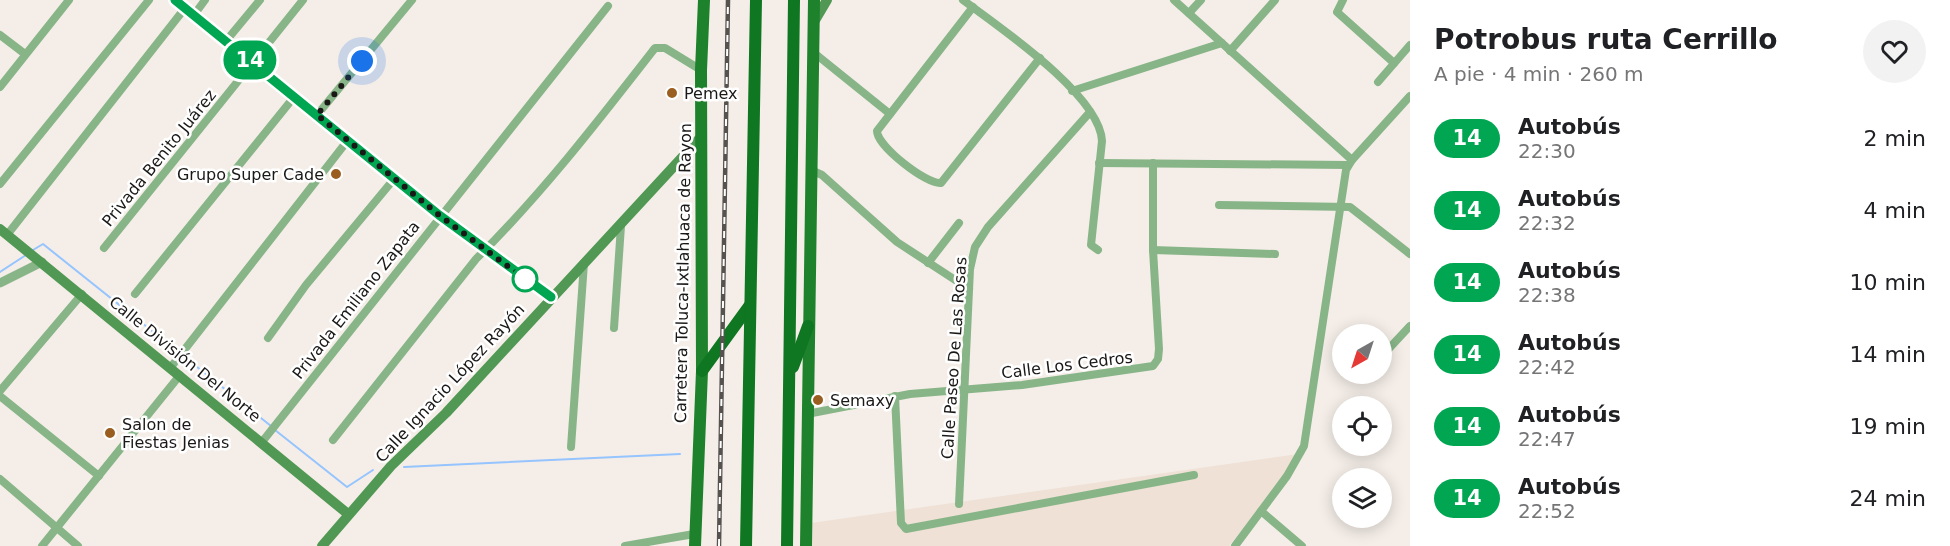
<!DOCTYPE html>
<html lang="es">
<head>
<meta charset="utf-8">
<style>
	:root { --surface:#fff; --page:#f2f2f2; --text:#202124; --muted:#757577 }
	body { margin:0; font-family:"DejaVu Sans",sans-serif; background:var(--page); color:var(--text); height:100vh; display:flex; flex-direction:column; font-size:22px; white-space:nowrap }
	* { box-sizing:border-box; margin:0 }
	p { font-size:20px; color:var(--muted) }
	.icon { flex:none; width:33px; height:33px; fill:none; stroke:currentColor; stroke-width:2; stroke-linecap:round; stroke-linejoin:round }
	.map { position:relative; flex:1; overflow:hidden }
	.sheet { display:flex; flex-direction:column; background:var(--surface); width:540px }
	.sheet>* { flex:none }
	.badge { padding:0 12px; border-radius:20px; font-size:21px; line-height:39px }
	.needle { width:39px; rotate:219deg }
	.controls { position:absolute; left:1332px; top:324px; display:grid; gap:12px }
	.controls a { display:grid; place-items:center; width:60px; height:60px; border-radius:50%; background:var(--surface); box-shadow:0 3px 15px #0003; font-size:30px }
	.you { position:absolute; width:30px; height:30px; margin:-15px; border:4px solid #fff; border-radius:50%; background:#1a73e8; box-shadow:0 0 0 9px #1a73e833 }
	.map>.badge { position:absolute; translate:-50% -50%; box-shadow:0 0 0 3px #fff }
	.round { display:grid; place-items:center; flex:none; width:63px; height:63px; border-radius:32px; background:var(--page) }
	.overview { display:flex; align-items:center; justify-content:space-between; height:102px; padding:0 24px }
	h1 { font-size:28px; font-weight:800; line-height:45px }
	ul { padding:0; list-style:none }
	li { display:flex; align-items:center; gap:18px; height:72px; padding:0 24px }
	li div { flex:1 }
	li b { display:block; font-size:22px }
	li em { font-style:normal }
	li .badge { min-width:66px; font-weight:700; text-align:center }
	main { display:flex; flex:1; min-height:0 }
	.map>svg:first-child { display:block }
	.built { fill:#efe1d6 }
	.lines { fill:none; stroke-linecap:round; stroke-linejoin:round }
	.stream { stroke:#95c4fe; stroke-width:2 }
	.minor { stroke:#88b588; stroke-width:8 }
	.tertiary { stroke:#88b588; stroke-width:9 }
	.secondary { stroke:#519854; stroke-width:10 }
	.primary { stroke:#1d822b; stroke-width:12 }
	.trunk { stroke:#0f7622; stroke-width:12 }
	.rail-casing { stroke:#55524f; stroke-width:4.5 }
	.rail { stroke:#fff; stroke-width:2; stroke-dasharray:7; stroke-linecap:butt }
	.line-casing { stroke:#fff; stroke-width:14 }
	.line { stroke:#00a651; stroke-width:9 }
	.walk { stroke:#1a1816; stroke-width:6; stroke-dasharray:0 10.8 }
	.poi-dot { fill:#9b5e21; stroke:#fff; stroke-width:2 }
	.stop-dot { fill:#fff; stroke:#00a651; stroke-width:3 }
	.labels { text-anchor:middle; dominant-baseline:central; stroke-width:5; stroke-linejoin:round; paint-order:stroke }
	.poi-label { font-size:16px; fill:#1a1816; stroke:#fff; text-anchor:start }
	.street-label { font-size:16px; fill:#1a1816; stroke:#fff }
</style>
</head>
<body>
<main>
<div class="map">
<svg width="1410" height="546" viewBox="0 0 1410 546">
	<rect width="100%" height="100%" fill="#f5eee8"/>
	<path class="built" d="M1305 453 1229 546H810L811 523Z"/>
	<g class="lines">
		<g class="stream">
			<path d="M33 250 43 244 271 426"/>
			<path d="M0 272 26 255"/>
			<path d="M275 430 347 487 373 470"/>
			<path d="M404 467 680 454"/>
		</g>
		<g class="minor">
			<path d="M175 0 439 215 551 297"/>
			<path d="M963 0C999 27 1100 95 1102 141L1091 245 1098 250"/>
			<path d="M1174 0 1352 160"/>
			<path d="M1343 0 1337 12 1394 63"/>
			<path d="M973 7 877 131C877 146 927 185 941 183L1040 58"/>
			<path d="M1189 13 1201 0"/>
			<path d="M194 15 205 0"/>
			<path d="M0 35 25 54"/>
			<path d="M226 41 260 0"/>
			<path d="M1230 51 1275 0"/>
			<path d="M813 52 890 114"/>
			<path d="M1378 82 1410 45"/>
			<path d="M0 87 69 0"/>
			<path d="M1072 91 1222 43"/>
			<path d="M317 115 412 0"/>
			<path d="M1099 163 1348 165"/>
			<path d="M811 170 822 175 897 242 969 289"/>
			<path d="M0 184 149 0"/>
			<path d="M1219 205 1350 207 1410 254"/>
			<path d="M7 235 185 8"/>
			<path d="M104 248 303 0"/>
			<path d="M1153 250 1275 254"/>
			<path d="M928 263 959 223"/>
			<path d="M135 294 294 97"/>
			<path d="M614 328 621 226"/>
			<path d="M268 338 306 285 394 179"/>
			<path d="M1382 356 1410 326"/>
			<path d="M171 367 348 140"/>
			<path d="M0 391 82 294"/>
			<path d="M0 396 99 476"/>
			<path d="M895 396 901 523 906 529 1194 475"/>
			<path d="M807 414 910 394 1022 385 1153 366 1158 359 1159 349 1153 250V163"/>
			<path d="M333 440 476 259C541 195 599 120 655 48H665L701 70"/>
			<path d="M262 442 608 6"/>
			<path d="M571 447 584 263"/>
			<path d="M0 479 78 546"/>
			<path d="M959 504 970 269 975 247 988 227 1090 112"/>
			<path d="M1261 511 1302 546"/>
			<path d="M42 546 180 375"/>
			<path d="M625 546 694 534"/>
			<path d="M1235 546 1287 476 1304 446 1346 170 1352 160 1410 96"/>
		</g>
		<path class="tertiary" d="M0 283 42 262"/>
		<g class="secondary">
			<path d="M814 22 827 0"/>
			<path d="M0 229 348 514"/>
			<path d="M322 546 391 466 446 413 701 137"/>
		</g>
		<g class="primary">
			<path d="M695 546 702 371 701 70 704 0"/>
			<path d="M806 546 814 0"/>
		</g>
		<g class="trunk">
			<path d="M793 367 808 326"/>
			<path d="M702 371 750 305"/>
			<path d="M746 546 756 0"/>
			<path d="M787 546 794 0"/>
		</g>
		<g class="rail-casing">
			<path id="rail" d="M719 546 728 0"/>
		</g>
		<use href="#rail" class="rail"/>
	</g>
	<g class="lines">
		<g class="line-casing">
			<path id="line" d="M175 0 439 215 551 297"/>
		</g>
		<use href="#line" class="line"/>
		<path class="walk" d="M362 61 317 115 439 215 525 279"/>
	</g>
	<g class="poi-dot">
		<circle cx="672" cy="93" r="6"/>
		<circle cx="336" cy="174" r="6"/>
		<circle cx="818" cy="400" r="6"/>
		<circle cx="110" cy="433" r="6"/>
	</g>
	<circle class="stop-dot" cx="525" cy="279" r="12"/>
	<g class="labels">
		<g class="poi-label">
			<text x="684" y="93">Pemex</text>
			<text x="324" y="174" text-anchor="end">Grupo Super Cade</text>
			<text x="830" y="400">Semaxy</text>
			<text x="122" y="424">Salon de<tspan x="122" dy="18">Fiestas Jenias</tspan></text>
		</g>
		<g class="street-label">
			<text transform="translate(159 158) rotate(-51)">Privada Benito Juárez</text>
			<text transform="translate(683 273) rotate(-89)">Carretera Toluca-Ixtlahuaca de Rayon</text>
			<text transform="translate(356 300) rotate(-52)">Privada Emiliano Zapata</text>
			<text transform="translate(954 358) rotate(-86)">Calle Paseo De Las Rosas</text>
			<text transform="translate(185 359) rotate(39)">Calle División Del Norte</text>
			<text transform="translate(1067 365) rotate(-7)">Calle Los Cedros</text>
			<text transform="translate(450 383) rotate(-47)">Calle Ignacio López Rayón</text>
		</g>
	</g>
</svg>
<div class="controls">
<a><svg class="needle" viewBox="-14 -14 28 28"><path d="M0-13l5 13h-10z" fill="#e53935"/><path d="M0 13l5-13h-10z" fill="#757577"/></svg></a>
<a><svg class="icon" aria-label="locate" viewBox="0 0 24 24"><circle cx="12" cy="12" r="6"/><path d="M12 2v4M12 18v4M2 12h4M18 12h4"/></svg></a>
<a><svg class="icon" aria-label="layers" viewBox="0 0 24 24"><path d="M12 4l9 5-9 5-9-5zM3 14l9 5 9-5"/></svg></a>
</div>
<div class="you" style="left:362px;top:61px"></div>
<b class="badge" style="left:250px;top:60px;background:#00a651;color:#fff">14</b>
</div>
<section class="sheet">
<div class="overview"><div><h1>Potrobus ruta Cerrillo</h1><p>A pie · 4 min · 260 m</p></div><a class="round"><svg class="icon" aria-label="heart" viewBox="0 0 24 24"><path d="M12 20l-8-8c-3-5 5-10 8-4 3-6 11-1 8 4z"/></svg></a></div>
<ul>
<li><span class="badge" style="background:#00a651;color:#fff">14</span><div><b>Autobús</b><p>22:30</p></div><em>2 min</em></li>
<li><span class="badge" style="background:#00a651;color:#fff">14</span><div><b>Autobús</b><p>22:32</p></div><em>4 min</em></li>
<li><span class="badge" style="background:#00a651;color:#fff">14</span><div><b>Autobús</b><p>22:38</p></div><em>10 min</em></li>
<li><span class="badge" style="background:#00a651;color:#fff">14</span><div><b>Autobús</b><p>22:42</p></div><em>14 min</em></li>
<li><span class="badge" style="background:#00a651;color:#fff">14</span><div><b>Autobús</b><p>22:47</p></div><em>19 min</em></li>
<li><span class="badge" style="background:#00a651;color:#fff">14</span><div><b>Autobús</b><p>22:52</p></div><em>24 min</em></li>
</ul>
</section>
</main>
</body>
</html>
